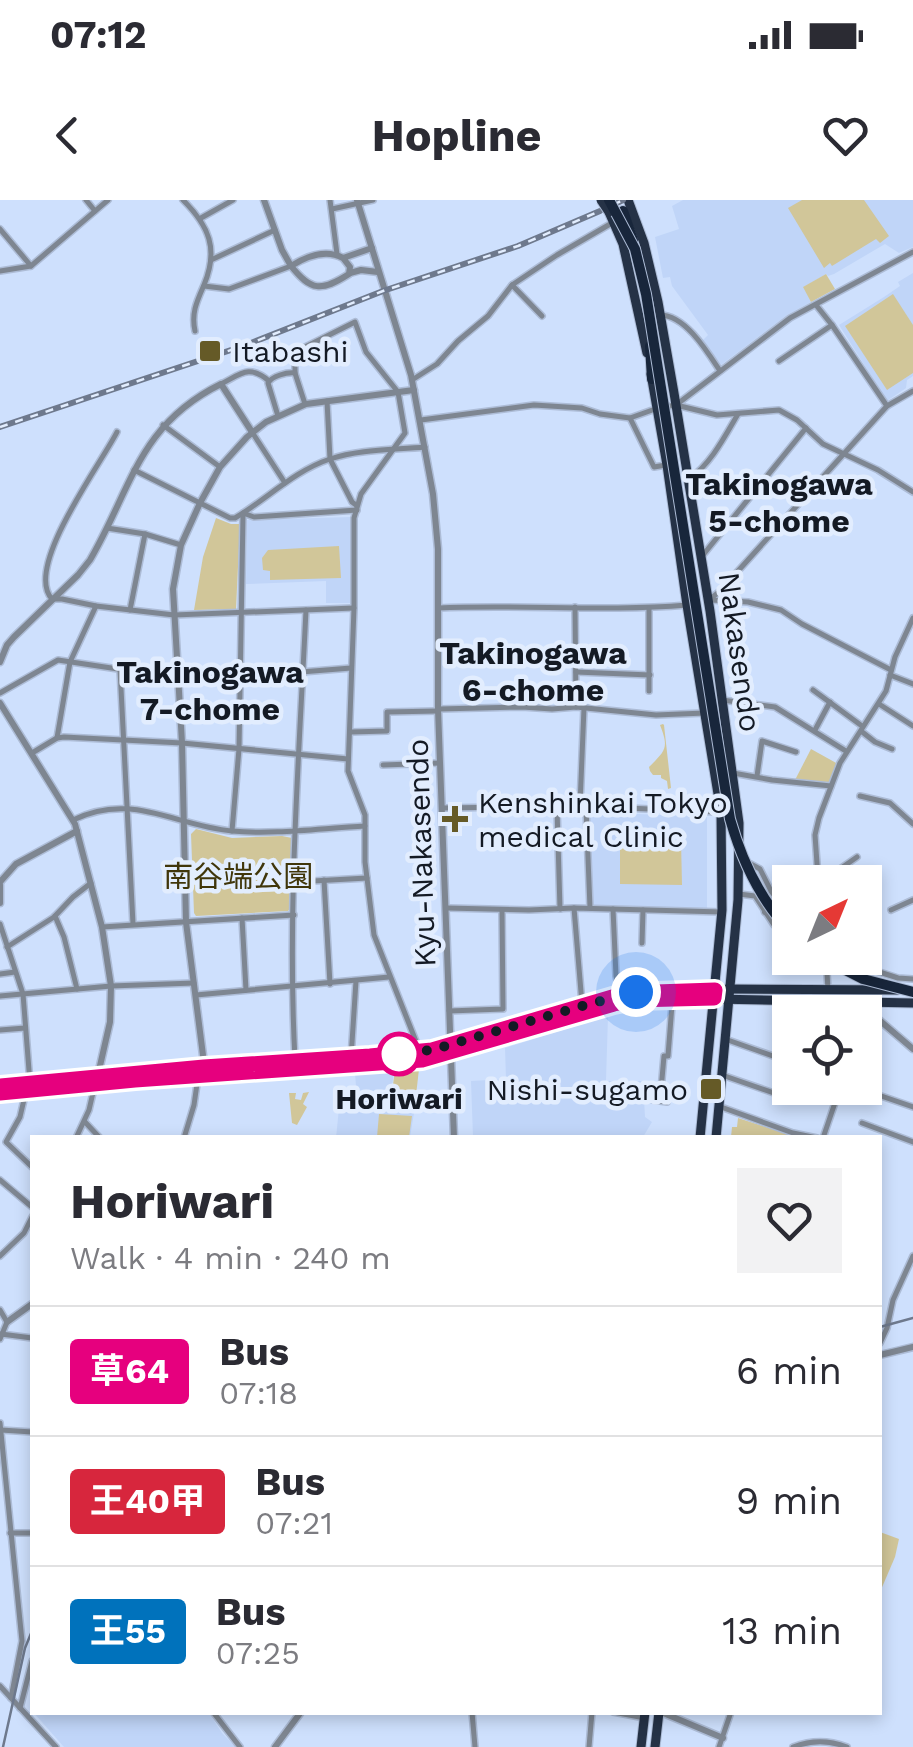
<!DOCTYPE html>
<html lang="en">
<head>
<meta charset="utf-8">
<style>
	:root { --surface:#fff; --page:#f2f2f3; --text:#2b2b33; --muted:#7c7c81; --line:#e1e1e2 }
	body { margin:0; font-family:"Work Sans","Noto Sans JP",sans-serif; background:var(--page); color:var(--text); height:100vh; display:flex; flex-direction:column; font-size:38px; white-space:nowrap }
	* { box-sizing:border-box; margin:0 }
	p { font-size:32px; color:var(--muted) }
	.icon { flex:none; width:55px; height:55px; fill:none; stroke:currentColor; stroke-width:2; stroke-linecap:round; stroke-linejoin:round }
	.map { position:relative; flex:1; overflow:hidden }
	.drawer { position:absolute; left:30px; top:935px; width:852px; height:580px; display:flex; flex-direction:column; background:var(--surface); border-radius:0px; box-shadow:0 5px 15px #0003 }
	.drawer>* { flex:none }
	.badge { padding:0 20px; border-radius:8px; font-size:35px; line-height:65px }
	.needle { width:65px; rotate:43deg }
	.buttons { position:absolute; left:772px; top:665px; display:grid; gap:20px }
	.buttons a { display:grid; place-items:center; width:110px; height:110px; border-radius:0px; background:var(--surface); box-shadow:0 5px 15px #0003; font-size:50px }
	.you { position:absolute; width:50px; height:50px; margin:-25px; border:8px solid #fff; border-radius:50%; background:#1a73e8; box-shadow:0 0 0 15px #1a73e833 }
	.map>.badge { position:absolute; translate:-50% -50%; box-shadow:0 0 0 5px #fff }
	.round { display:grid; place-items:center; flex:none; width:105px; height:105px; border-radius:0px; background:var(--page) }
	.headline { display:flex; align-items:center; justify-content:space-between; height:170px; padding:0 40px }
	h1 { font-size:48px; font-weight:700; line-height:75px }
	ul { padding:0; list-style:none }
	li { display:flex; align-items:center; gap:30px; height:130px; padding:0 40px; border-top:2px solid var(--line) }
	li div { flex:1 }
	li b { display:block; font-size:38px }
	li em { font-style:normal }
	li .badge { min-width:110px; font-weight:700; text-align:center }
	.status { display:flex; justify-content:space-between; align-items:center; height:70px; padding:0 50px; background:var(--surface); direction:ltr }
	.status svg { height:28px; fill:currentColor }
	header { display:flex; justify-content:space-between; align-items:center; height:130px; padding:0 40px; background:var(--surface); font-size:45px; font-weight:700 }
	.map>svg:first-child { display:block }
	.built { fill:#c0d5f8 }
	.green { fill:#d1c699 }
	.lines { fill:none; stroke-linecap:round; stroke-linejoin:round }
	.minor-casing { stroke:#adbcd6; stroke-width:8 }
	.tertiary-casing { stroke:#adbcd6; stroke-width:9 }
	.primary-casing { stroke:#adbcd6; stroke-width:11 }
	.trunk-casing { stroke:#adbcd6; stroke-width:11 }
	.motorway-casing { stroke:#adbcd6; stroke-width:12 }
	.minor { stroke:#7e8691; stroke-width:5 }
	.tertiary { stroke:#7e8691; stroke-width:6 }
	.primary { stroke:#323e52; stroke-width:9 }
	.trunk { stroke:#253246; stroke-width:9 }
	.motorway { stroke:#18263b; stroke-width:10 }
	.tram { stroke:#6e798d; stroke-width:2.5 }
	.rail-casing { stroke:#6e798d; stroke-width:6 }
	.rail { stroke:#e2edfe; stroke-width:2.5; stroke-dasharray:8; stroke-linecap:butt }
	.trunk-bridge-casing { stroke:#adbcd6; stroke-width:11; stroke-linecap:butt }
	.motorway-bridge-casing { stroke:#adbcd6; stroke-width:12; stroke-linecap:butt }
	.trunk-bridge { stroke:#253246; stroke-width:9 }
	.motorway-bridge { stroke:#18263b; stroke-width:10 }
	.line-casing { stroke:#fff; stroke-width:22 }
	.line { stroke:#e6007e; stroke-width:15 }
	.walk { stroke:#141a24; stroke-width:10; stroke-dasharray:0 18 }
	.poi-dot { fill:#655a27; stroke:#e2edfe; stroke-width:4 }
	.stop-dot { fill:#fff; stroke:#e6007e; stroke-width:5 }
	.labels { text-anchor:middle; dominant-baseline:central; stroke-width:9; stroke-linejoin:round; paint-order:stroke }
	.poi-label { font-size:30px; fill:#141a24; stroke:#e2edfe; text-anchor:start }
	.street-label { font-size:30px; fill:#141a24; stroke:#e2edfe }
	.park-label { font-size:30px; fill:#40360a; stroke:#e2edfe }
	.stop-label { font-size:30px; font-weight:bold; fill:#141a24; stroke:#e2edfe }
	.neighbourhood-label { font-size:32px; font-weight:bold; fill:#141a24; stroke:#e2edfe }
</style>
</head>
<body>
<div class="status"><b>07:12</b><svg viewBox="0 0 49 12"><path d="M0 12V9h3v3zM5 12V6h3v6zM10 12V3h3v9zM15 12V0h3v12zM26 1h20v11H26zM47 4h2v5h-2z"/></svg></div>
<header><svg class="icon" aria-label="back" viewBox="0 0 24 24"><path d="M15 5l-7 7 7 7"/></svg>Hopline<svg class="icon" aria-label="heart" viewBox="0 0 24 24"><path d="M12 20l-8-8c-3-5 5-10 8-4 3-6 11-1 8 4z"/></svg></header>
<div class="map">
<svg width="913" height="1547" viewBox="0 0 913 1547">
	<rect width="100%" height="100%" fill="#cee0fd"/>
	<g class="built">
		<path d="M683 0H913V47L899 53 885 44 834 74 828 76 826 74 804 87 811 102 787 115 721 165 719 164 701 142 708 135 672 86 670 77 663 78 655 37 679 29 672 6Z"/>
		<path d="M913 73V176L907 180 906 188 887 201 839 125 884 97 900 86 898 82Z"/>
		<path d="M351 317 350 403H326V381L246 384 247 320Z"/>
		<path d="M592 612 707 617V708L595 707 592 703 589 614Z"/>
		<path d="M608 816 606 881H643L645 917 652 922 643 937H473L471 881 506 879 505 848Z"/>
		<path d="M394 871 389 911 414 913 410 937 336 938 340 898 359 899V887L356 886 355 873Z"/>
		<path d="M34 1513H209L222 1533 236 1547H64Z"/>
	</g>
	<g class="green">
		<path d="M802 0H864L889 36 880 43 876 39 832 66 830 63 824 68 788 8Z"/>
		<path d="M826 74 835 89 811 102 803 87Z"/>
		<path d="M893 94 913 125V173L887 190 845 126Z"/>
		<path d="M216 318 231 324H240L236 409 194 410 203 357Z"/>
		<path d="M339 346 341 378 270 380V371L263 370 262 358 268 350Z"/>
		<path d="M663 524 664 525 671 588 668 589 667 581 661 578V575H653L650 571 649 567C666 550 669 548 660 525Z"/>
		<path d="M811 549 838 564 828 584 795 580Z"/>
		<path d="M196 629 232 638 282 636 292 638 291 707 288 711 196 716 194 713 191 634Z"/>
		<path d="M620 640H681L682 685 620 684Z"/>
		<path d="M419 869 414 913 389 911 395 871Z"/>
		<path d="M309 892 303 904 307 907 297 925 292 923 289 893H296L295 899 301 900 303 893Z"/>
		<path d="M379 914 412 916 409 937H377Z"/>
		<path d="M738 918 787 934 786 937H731L732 927H737Z"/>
		<path d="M880 1332 899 1339 895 1357 880 1392Z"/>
	</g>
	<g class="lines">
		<g class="minor-casing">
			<g id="minor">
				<path d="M86 0 95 11"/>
				<path d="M183 0C209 26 219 49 204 85 197 101 191 113 195 131"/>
				<path d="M330 0 337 54"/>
				<path d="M332 9 373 0"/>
				<path d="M201 18 233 0"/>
				<path d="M0 29 31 66"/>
				<path d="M211 60 275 30"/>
				<path d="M0 71 31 66 108 0"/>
				<path d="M512 85 542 116"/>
				<path d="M204 86 229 89 291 66"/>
				<path d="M816 105 832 125 887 206"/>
				<path d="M660 115C685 115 707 151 720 171"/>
				<path d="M779 161 832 125"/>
				<path d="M412 180 437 164 458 141 488 116 512 85 557 55 612 23"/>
				<path d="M221 184C241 174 249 164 269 181"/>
				<path d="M327 201 330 259 352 302 356 305"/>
				<path d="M305 204 295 173V156L301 149 355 122 366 152 398 192 405 233 361 294 354 318V408L348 571 365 615V662L374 735 419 849"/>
				<path d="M676 205 790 118 913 52"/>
				<path d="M278 216 268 183C272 176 287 172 295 173"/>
				<path d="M630 218 654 267 666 265"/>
				<path d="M421 220 534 205 582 208 600 214 630 218 658 208 676 205 717 215 779 210 797 220 823 244 878 270 913 292"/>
				<path d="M163 225 220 267"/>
				<path d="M117 232C101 264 23 368 52 399H62L96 406 174 415 354 408"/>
				<path d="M252 232 285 283"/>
				<path d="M134 270 230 318H235C267 299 294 271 330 259 360 249 394 250 425 247"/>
				<path d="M689 279C711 264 725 236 738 214"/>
				<path d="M243 313 254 317 357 310"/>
				<path d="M107 328 145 334 181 345"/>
				<path d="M703 355 806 228"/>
				<path d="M710 399 719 392 887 206 913 191"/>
				<path d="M711 400 748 402 781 410 802 424 891 470"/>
				<path d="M575 407 576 507"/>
				<path d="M438 408C521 404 604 412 687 405"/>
				<path d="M649 409V491"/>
				<path d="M130 410 145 334"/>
				<path d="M120 469 133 724"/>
				<path d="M576 472 650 475"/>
				<path d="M890 475 913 484"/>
				<path d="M813 490 862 526"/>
				<path d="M0 493 58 460 178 478 240 477 351 468"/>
				<path d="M722 500 775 507 846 551"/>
				<path d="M879 504 913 526"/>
				<path d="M439 509 522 507 552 509 576 507 656 515 705 513"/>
				<path d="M815 530 830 502"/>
				<path d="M861 531 875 542 892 549"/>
				<path d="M351 532 387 531V512L438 511"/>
				<path d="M57 538 70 462 96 406"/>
				<path d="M32 553 57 538 64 537 182 543 348 559"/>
				<path d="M383 565 440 563"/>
				<path d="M733 573 772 580 831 586"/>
				<path d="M757 576 762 541 796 552"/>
				<path d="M860 596 890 603 913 624"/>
				<path d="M580 605 584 508"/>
				<path d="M586 607 590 708"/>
				<path d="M442 608 580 606 719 612"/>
				<path d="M557 608 560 709"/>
				<path d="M73 620C132 591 174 626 232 631 273 635 323 628 365 626"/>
				<path d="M232 631 239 549 243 315"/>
				<path d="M747 662 760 669 771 691 790 716"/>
				<path d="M818 678 815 635 819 618 840 563 886 491 895 457 913 418"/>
				<path d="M324 680 330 784"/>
				<path d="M295 682 367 678"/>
				<path d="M811 682 837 671 857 657"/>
				<path d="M739 694 755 696 774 725 790 742"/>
				<path d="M447 708 529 710 574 708 722 712"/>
				<path d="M574 708 582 804"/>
				<path d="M613 709 616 776 620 795"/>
				<path d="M891 710 913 700"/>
				<path d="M55 716 64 737 77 789"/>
				<path d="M242 718 246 790"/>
				<path d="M0 724 23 794 30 883"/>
				<path d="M102 727 294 715"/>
				<path d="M642 743 643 710"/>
				<path d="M7 747 54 717 73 697 91 683"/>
				<path d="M809 758 827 773 828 790"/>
				<path d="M843 758 860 767 862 778"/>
				<path d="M862 771 867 768 898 778 913 779"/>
				<path d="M0 774 15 772"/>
				<path d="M196 795 389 777"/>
				<path d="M0 796 111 786 194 783"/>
				<path d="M449 811 503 809 502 710"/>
				<path d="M0 830 25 828"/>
				<path d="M725 839 790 862"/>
				<path d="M351 858 356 781"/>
				<path d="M295 859C287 710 299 559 306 410"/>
				<path d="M722 875 797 901 802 888"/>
				<path d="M858 888 913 907"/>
				<path d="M26 891 20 917 6 942 32 967"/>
				<path d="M667 902 653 900 655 890H661L664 856H668L672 805"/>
				<path d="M721 907 793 933 817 938"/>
				<path d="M85 922 100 938"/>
				<path d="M862 923 913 942"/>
				<path d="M76 938 89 910 95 884"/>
				<path d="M184 938 194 905 198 877"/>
				<path d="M823 938 840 888"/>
				<path d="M0 980 32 1007"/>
				<path d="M0 1056 24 1033 32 1017"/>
				<path d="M0 1110 7 1122 0 1139"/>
				<path d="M1 1134 32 1138"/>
				<path d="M880 1143 887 1128 893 1100 913 1056"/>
				<path d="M0 1223 22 1441 11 1498"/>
				<path d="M1 1230 32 1232"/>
				<path d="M10 1333H32"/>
				<path d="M0 1486 56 1547"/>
				<path d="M20 1508 32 1461"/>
				<path d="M213 1512 240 1547"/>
				<path d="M472 1512 475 1547"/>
				<path d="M613 1512 645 1518"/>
				<path d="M589 1547 592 1512"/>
				<path d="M719 1547 731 1512"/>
				<path d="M793 1547C812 1540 828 1540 847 1547"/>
			</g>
		</g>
		<g class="tertiary-casing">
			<g id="tertiary">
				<path d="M264 0 282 50 291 66"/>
				<path d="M357 0 411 175 433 294 438 349V509L454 938"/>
				<path d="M343 58 350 67 349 74C321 92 311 91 291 66 307 56 326 49 343 58L372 48"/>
				<path d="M350 73 361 70 378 72"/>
				<path d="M0 462 7 445 14 437 78 375 90 360C132 288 138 225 221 184L252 232"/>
				<path d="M0 503 75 624 102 727 111 786 110 822 97 879"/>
				<path d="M0 682 16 664 77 631"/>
				<path d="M0 685V703"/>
				<path d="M765 712 779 702"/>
				<path d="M857 801 913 849"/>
				<path d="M205 871 186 722 182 543 173 389 181 345 200 303 220 267 247 237 266 222 306 204 414 190"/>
				<path d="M7 1122 32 1104"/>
				<path d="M880 1155 913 1147"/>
				<path d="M661 1512 723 1538"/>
				<path d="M275 1547 301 1512"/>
			</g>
		</g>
		<g class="primary-casing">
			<g id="primary">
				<path d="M0 886 205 867 432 850 626 793 715 789"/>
				<path d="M0 894 135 880 422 860 627 801 714 799"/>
			</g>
		</g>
		<g class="trunk-casing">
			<g id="trunk">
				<path d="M628 0 644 43 658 102 674 193 710 411 739 623 738 700 716 938"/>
				<path d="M609 12 623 44 647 153"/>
				<path d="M651 174 667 265 687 405 721 612 722 710 700 938"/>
				<path d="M727 789 897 790"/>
				<path d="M714 799 913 803"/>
				<path d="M641 1547 645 1512"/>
				<path d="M655 1547 659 1512"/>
			</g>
		</g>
		<g class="motorway-casing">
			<g id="motorway">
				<path d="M623 11 633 40"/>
				<path d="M650 146 652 179"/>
			</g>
		</g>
		<use href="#minor" class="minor"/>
		<use href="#tertiary" class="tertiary"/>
		<use href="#primary" class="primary"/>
		<use href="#trunk" class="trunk"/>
		<use href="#motorway" class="motorway"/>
		<g class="tram">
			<path d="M880 1127 913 1118"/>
			<path d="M3 1547 25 1448 32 1431"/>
		</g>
		<g class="rail-casing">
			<g id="rail">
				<path d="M613 5 623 0"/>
				<path d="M0 227 246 145 383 91 518 46 600 11"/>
			</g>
		</g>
		<use href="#rail" class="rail"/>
		<g class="trunk-bridge-casing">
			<path id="trunk-bridge" d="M601 0 609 12"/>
		</g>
		<g class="motorway-bridge-casing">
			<g id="motorway-bridge">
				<path d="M609 0 635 49 646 94 730 619C742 661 760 700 790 731"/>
				<path d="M822 758 863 779 913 792"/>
			</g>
		</g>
		<use href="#trunk-bridge" class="trunk-bridge"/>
		<use href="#motorway-bridge" class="motorway-bridge"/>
	</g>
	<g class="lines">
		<g class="line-casing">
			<path id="line" d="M0 886 204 867 370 856 432 850 626 793 715 790 714 798 634 800 614 804 422 860 135 880 0 893"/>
		</g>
		<use href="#line" class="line"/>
		<path class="walk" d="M399 854H395L432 850 582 806 636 792"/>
	</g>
	<g class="poi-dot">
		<rect x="198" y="139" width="24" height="24" rx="5"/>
		<path d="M450 604h10v10h10v10h-10v10h-10v-10h-10v-10h10z"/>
		<rect x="699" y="877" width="24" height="24" rx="5"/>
	</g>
	<circle class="stop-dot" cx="399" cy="854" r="20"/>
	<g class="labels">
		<g class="poi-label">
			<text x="232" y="151">Itabashi</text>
			<text x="478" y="602">Kenshinkai Tokyo<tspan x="478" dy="34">medical Clinic</tspan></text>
			<text x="688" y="889" text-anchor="end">Nishi-sugamo</text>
		</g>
		<g class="street-label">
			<text transform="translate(740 452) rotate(82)">Nakasendo</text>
			<text transform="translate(421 653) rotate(-92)">Kyu-Nakasendo</text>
		</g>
		<g class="park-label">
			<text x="238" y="676">南谷端公園</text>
		</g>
		<g class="stop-label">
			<text x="399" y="898">Horiwari</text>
		</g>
		<g class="neighbourhood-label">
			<text x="779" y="284">Takinogawa<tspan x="779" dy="37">5-chome</tspan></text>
			<text x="533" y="453">Takinogawa<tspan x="533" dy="37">6-chome</tspan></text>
			<text x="210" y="472">Takinogawa<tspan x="210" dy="37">7-chome</tspan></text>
		</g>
	</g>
</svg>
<div class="buttons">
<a><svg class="needle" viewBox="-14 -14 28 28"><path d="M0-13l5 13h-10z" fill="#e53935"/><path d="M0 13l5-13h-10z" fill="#7c7c81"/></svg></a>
<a><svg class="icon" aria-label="locate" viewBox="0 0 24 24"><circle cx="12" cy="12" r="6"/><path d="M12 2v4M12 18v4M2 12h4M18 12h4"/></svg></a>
</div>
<div class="you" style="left:636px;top:792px"></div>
<section class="drawer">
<div class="headline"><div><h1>Horiwari</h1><p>Walk · 4 min · 240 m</p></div><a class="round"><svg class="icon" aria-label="heart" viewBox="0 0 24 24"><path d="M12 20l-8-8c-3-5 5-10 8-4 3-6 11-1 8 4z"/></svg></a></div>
<ul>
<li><span class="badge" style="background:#e6007e;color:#fff">草64</span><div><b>Bus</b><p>07:18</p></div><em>6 min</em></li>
<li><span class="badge" style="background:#d7263d;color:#fff">王40甲</span><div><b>Bus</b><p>07:21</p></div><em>9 min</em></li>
<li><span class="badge" style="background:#0072bc;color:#fff">王55</span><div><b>Bus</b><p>07:25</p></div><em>13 min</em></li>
</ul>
</section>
</div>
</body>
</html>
